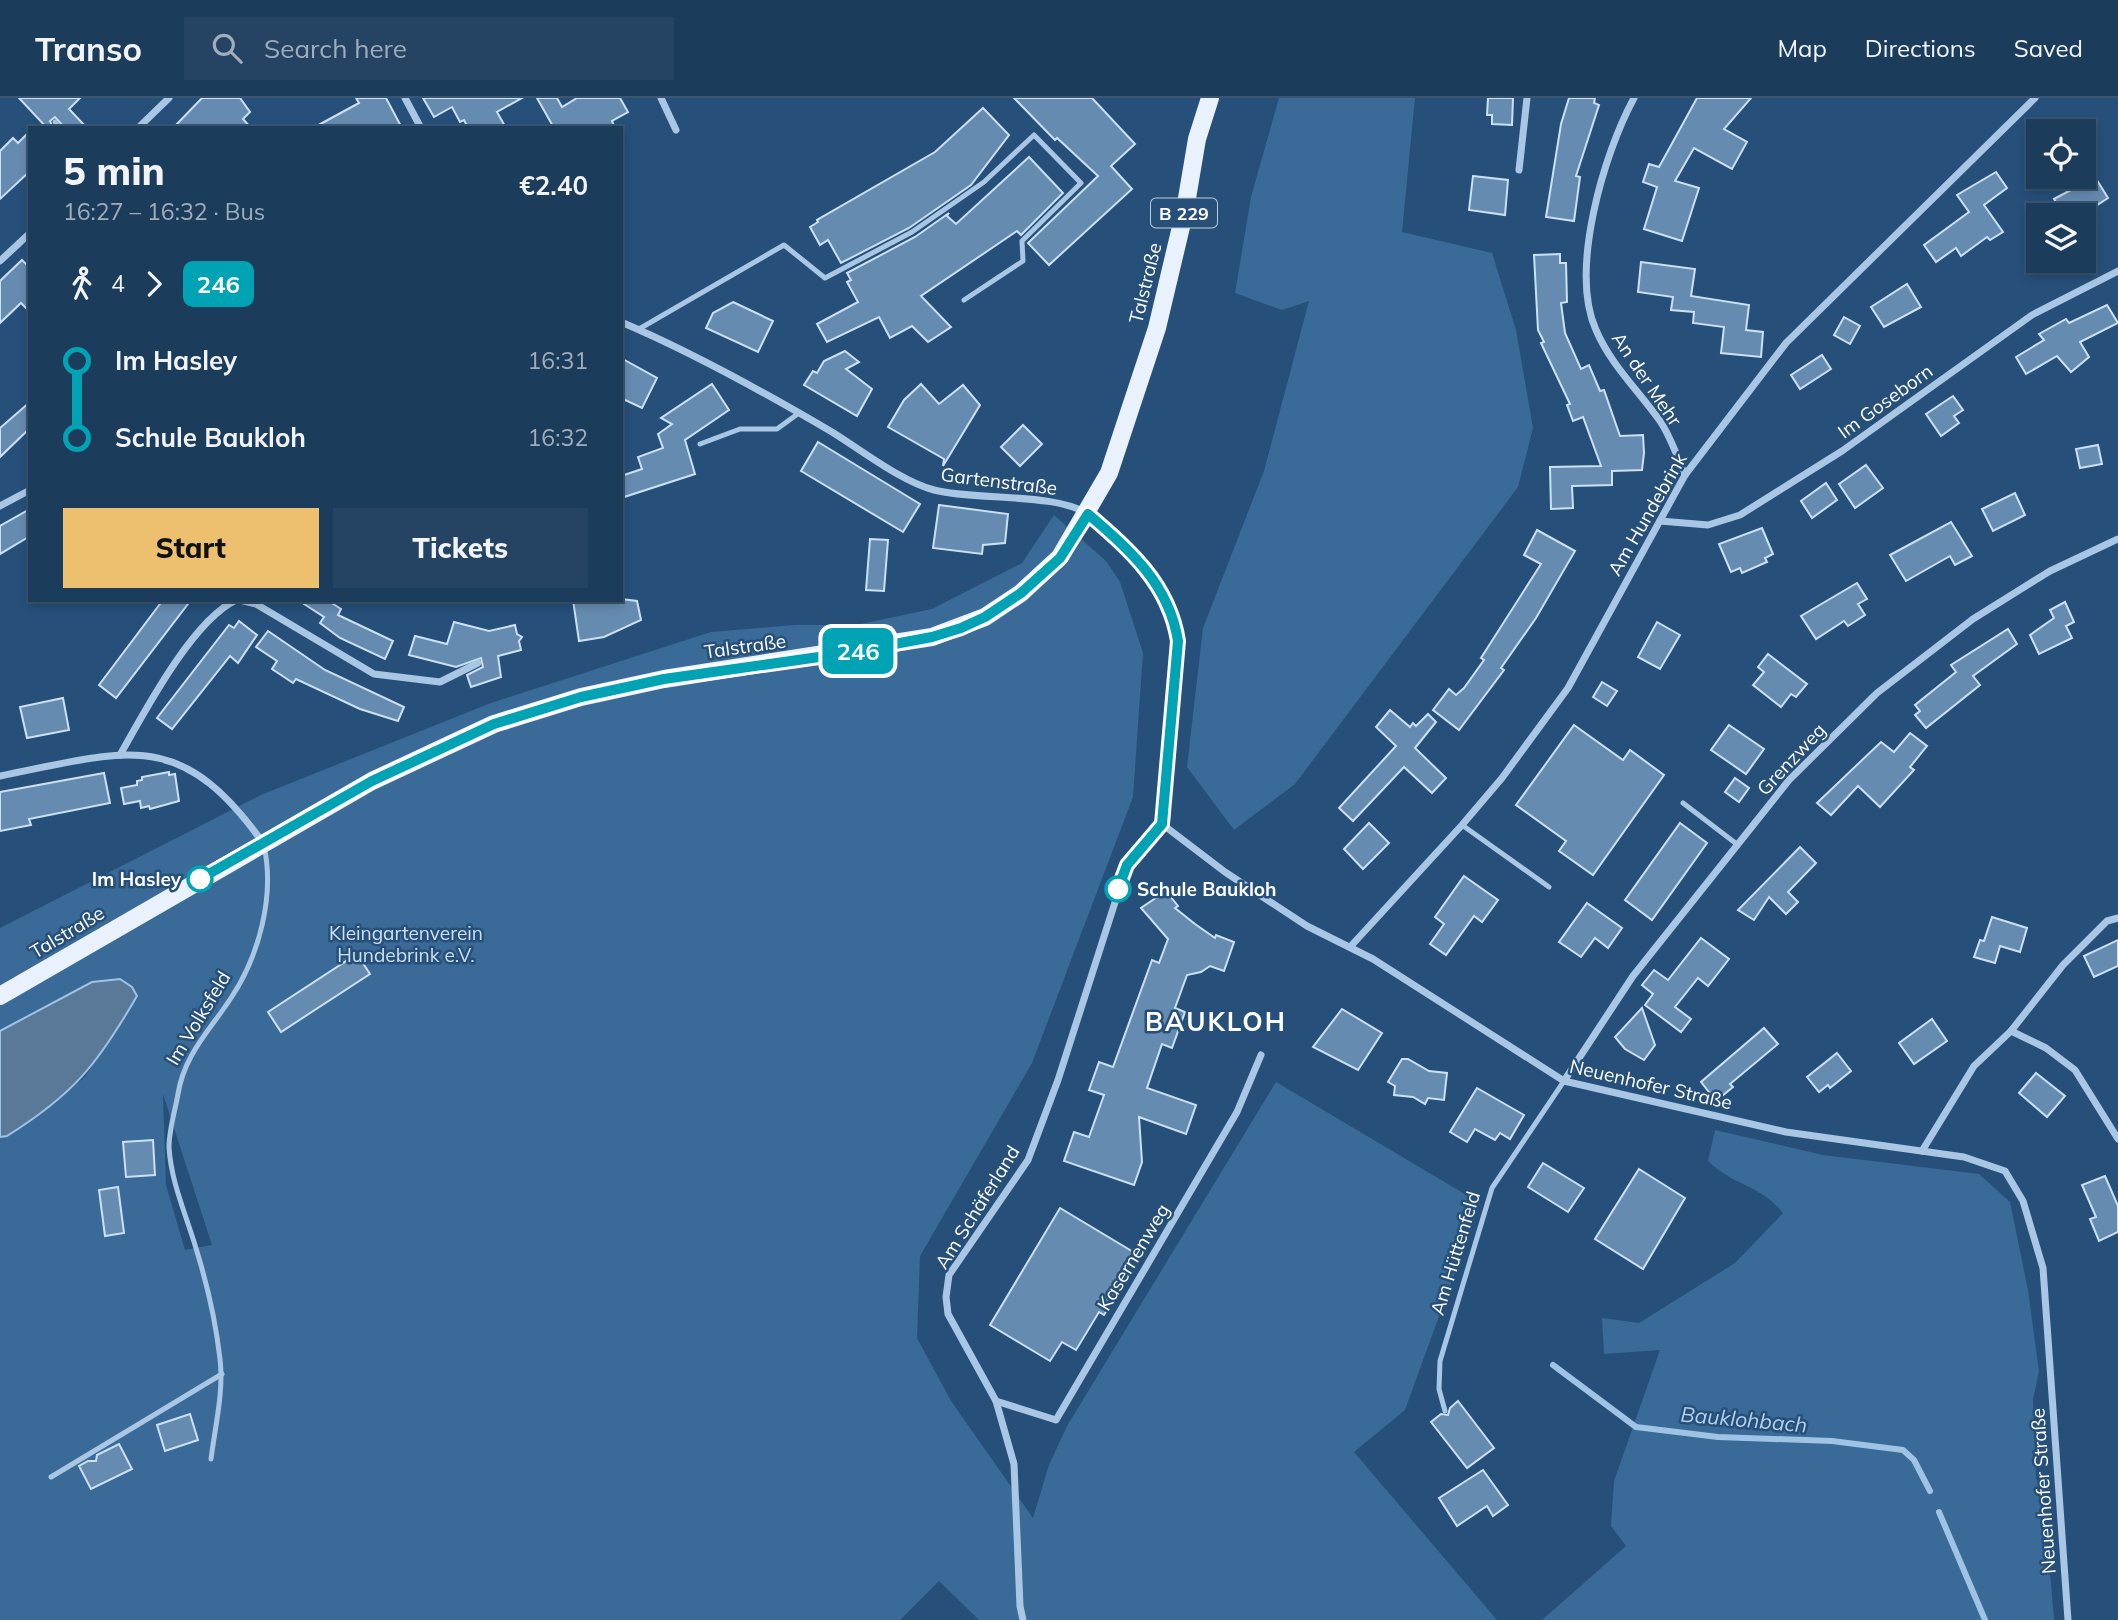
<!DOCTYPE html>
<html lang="en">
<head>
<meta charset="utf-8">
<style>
	:root { --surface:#1c3c5c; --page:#254362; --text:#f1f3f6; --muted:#a0adbb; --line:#3a5672; --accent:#ecc06f }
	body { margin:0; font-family:Mulish,sans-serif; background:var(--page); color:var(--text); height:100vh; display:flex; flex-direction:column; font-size:26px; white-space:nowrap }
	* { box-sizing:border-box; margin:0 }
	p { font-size:23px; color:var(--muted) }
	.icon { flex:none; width:38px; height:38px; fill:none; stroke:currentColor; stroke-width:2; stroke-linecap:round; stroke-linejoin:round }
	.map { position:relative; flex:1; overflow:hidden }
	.sheet { position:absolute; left:28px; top:28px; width:595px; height:476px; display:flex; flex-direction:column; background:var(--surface); border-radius:0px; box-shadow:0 4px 10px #0003,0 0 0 2px var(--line) }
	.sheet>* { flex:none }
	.badge { padding:0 14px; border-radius:10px; font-size:24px; line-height:46px }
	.buttons { position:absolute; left:2026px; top:21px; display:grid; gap:14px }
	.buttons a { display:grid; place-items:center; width:70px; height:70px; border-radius:0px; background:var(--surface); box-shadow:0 4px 10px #0003,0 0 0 2px var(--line); font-size:35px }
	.map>.badge { position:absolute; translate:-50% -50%; box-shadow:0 0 0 4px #fff }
	.legs { display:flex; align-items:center; gap:10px; height:77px; padding:0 35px; font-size:23px }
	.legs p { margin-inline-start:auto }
	.overview { display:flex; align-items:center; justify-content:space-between; height:119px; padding:0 35px }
	h1 { font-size:38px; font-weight:800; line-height:52px }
	.primary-button { display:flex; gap:14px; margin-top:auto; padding:14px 35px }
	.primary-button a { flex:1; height:80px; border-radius:0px; background:var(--accent); color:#111; font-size:28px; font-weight:800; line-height:80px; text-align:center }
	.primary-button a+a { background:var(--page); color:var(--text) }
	ul { padding:0 35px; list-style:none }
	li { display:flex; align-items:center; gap:24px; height:77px; font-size:26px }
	li i { display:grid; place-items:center; width:10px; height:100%; margin:0 9px; background:currentColor }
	li i::after { content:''; width:18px; height:18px; margin:-9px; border:5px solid; border-radius:50%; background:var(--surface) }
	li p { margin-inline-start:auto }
	li:first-child i { background:linear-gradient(#0000 50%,currentColor 0) }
	li:last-child i { background:linear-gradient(currentColor 50%,#0000 0) }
	header { display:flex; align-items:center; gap:42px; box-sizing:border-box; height:98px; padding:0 35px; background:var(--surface); border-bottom:2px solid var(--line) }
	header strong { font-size:33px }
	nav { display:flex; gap:38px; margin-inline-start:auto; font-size:24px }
	.search { width:490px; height:63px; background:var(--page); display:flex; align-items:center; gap:18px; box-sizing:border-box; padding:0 24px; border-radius:0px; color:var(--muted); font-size:26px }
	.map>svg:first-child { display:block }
	.green { fill:#3a6a97; fill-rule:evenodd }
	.water { fill:#5a7998; stroke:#9ec3e4; stroke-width:2 }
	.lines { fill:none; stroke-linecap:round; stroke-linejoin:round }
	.stream { stroke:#9ec3e4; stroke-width:6 }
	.building { fill:#668bb0; stroke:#cce0f3; stroke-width:2 }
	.service { stroke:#a9c7e4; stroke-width:5 }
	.minor { stroke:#a9c7e4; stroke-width:7 }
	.primary { stroke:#e9f1fc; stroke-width:18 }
	.line-1-casing { stroke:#fff; stroke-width:16 }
	.line-1 { stroke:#00a3b4; stroke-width:10 }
	.stop-1-dot { fill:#fff; stroke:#00a3b4; stroke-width:3.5 }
	.labels { text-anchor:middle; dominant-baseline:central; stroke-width:5; stroke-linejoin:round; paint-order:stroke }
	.shield { fill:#26507a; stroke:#becad7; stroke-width:2 }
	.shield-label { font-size:18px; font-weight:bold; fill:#fff }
	.street-label { font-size:19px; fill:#fff; stroke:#26507a }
	.stop-label { font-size:19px; font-weight:bold; fill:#fff; stroke:#26507a; text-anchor:end }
	.park-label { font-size:19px; fill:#cce0f3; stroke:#26507a }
	.water-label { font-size:21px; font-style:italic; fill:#b4d1ec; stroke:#26507a }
	.district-label { font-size:26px; font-weight:bold; letter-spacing:2px; fill:#fff; stroke:#26507a }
</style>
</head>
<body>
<header>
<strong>Transo</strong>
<div class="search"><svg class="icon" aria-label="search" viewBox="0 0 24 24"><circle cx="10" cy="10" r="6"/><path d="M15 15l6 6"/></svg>Search here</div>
<nav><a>Map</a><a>Directions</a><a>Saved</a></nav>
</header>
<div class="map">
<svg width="2118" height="1522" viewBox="0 0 2118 1522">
	<rect width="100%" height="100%" fill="#26507a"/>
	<g class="green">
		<path d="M1279 0H1415L1402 134 1492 155 1516 232 1533 330 1518 389 1295 686 1234 732 1187 669 1203 530 1264 373 1309 203 1282 212 1235 195 1251 99Z"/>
		<path d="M1054 417 1106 463 1120 484 1143 555 1133 699 1032 965 920 1158 917 1240 951 1303 1033 1420 1049 1367 1067 1328 1276 984 1480 1105 1405 1312 1354 1354 1497 1522H979L939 1483 900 1522H0V1039L7 1038 85 979 137 898 31 916 0 933V830L261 697 491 605 711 534 795 527H856L932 511 1022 465ZM163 996 212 1147 185 1152 166 1087Z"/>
		<path d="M1715 1032 1823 1057 1979 1076 2010 1104 2028 1192 2039 1273 2033 1302 2036 1380 2044 1399 2054 1522H1542L1626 1448 1611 1428 1614 1383 1660 1252 1604 1256 1602 1220 1639 1225 1735 1165 1783 1115C1761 1087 1734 1088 1708 1063Z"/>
	</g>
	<path class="water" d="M120 881 132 889 137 898C97 967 74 996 7 1038L0 1039V933L92 884Z"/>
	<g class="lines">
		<g class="stream">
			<path d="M1553 1267 1636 1329 1718 1339 1832 1343 1903 1352 1914 1362 1930 1393"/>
			<path d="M1939 1414 1985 1522"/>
		</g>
	</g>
	<g class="building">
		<path d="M19 0H80L69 11 87 30H65L55 19 50 23 53 30H47Z"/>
		<path d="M202 0H240L250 14 243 21 251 30H173Z"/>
		<path d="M356 0H386L402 30H313L359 5Z"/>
		<path d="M423 0H522L497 14 506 30H468L464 22 460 24 452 9 434 19Z"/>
		<path d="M537 0H557L562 9 577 0H620L628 14 612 23 615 30H554Z"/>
		<path d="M1014 0H1092L1135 46 1111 68 1132 91 1049 167 1028 145 1098 78 1057 40 1055 42Z"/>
		<path d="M1488 0H1513L1512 27 1492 26V17H1487Z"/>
		<path d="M1569 0H1595L1594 5 1599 7 1576 78 1580 79 1574 123 1546 119 1561 26Z"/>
		<path d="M1697 0H1751L1724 31 1747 44 1732 71 1694 50 1675 83 1699 90 1682 143 1644 131 1657 89 1643 84 1649 66 1659 69Z"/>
		<path d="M983 10 1009 37 971 87 909 130 841 165 828 142 820 147 810 129 818 124 817 122 935 54Z"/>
		<path d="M30 33V73L0 101V53L13 40 18 45Z"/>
		<path d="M1029 59 1063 95 1021 137 1017 133 921 198 951 229 928 244 912 228 890 240 879 219 827 244 817 226 858 204 847 184 851 182 847 175 915 139 949 115 947 118 956 126Z"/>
		<path d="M1996 74 2007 90 1984 107 2003 134 1990 142 1987 139 1961 158 1956 150 1936 164 1924 147 1969 114 1957 97Z"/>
		<path d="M1473 78 1508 82 1505 117 1469 112Z"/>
		<path d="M2095 79 2108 100 2082 117H2064L2054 101Z"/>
		<path d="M1560 156V165H1566L1567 204 1561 205 1565 235 1581 271 1589 267 1600 293 1604 292 1620 338 1643 337 1644 355 1642 372 1612 373V387L1572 388 1573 410 1551 411 1550 369 1601 368 1583 319 1573 323 1567 307 1570 306 1541 245 1544 244 1538 232 1534 157Z"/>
		<path d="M22 162 30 170V214L21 205 0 225V183Z"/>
		<path d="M1641 164 1695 171 1691 198 1749 207 1746 232 1763 234 1761 259 1721 255 1724 229 1693 225 1694 214 1671 212 1673 199 1638 194Z"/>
		<path d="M1907 186 1921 209 1884 229 1871 209Z"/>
		<path d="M733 204 773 223 758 254 706 230 713 215Z"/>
		<path d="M2107 207 2118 225 2080 244 2089 259 2071 274 2057 258 2026 276 2016 259 2044 242 2039 236 2066 221 2069 225Z"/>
		<path d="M1844 219 1860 228 1850 246 1834 237Z"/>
		<path d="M845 253 859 264 846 271 872 291 857 318 804 287 813 273 817 275 824 263Z"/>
		<path d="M1822 257 1831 271 1800 291 1791 277Z"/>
		<path d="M621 260 657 280 642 310 621 300Z"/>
		<path d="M712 286 729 312 685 342 695 376 621 400V378L642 371 638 359 663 350 658 336 672 326 661 320Z"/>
		<path d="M921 286 939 306 963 287 980 307 943 368 944 361 888 329 904 302Z"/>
		<path d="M1953 298 1963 312 1954 318 1959 325 1941 338 1926 316Z"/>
		<path d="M30 304V330L0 359V330Z"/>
		<path d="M1023 327 1042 346 1020 368 1001 349Z"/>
		<path d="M818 344 920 406 903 434 801 373Z"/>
		<path d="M2098 347 2102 366 2080 370 2076 351Z"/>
		<path d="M1866 367 1883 390 1855 410 1839 386Z"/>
		<path d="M1826 385 1837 402 1812 420 1801 403Z"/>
		<path d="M2015 395 2025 417 1993 433 1982 411Z"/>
		<path d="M939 407 1008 416 1005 445 983 447 982 456 933 450Z"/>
		<path d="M30 411V438L0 456V428Z"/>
		<path d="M1951 424 1972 458 1955 467 1950 458 1906 483 1890 457Z"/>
		<path d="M1762 430 1773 456 1765 460 1767 464 1742 475 1740 470 1731 474 1719 446Z"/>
		<path d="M1537 432 1575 453 1536 520 1501 570 1504 572 1459 632 1433 612 1449 591 1456 597 1464 590 1484 562 1481 560 1541 466 1524 457Z"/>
		<path d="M870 441 888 442 884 493 866 492Z"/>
		<path d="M1857 485 1867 501 1858 506 1865 517 1848 528 1844 523 1816 541 1801 518Z"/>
		<path d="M621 501 637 503 641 522 604 539 579 543 573 502Z"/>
		<path d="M163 502H191L116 600 99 587Z"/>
		<path d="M298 502H327L341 511 338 517 393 543 385 561 340 540 320 525 324 519Z"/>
		<path d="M2065 504 2074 524 2066 528 2072 540 2039 556 2030 537 2054 520 2050 512Z"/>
		<path d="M239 523 257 537 238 565 230 558 172 631 157 620 229 527 234 530Z"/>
		<path d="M454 524 489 533 515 527 517 536 522 539 519 543 521 552 498 558 501 579 471 589 467 577 483 569 481 560 456 569 409 557 415 538 447 546Z"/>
		<path d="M1657 524 1680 537 1660 571 1638 559Z"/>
		<path d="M2008 531 2017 546 1973 578 1980 587 1926 630 1915 617 1920 613 1915 607 1956 574 1951 567Z"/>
		<path d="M268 533 325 572 404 609 398 623 360 611 296 581 293 585 272 571 277 563 256 549Z"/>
		<path d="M1768 556 1807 586 1796 599 1791 596 1781 609 1753 587 1764 574 1758 569Z"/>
		<path d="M1602 584 1617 593 1607 608 1593 599Z"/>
		<path d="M63 600 69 632 27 640 20 609Z"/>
		<path d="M1390 612 1410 629 1413 625 1416 628 1428 616 1436 624 1415 650 1446 680 1432 695 1404 669 1353 723 1339 710 1396 648 1376 629Z"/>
		<path d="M1574 627 1623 662 1630 652 1664 677 1593 777 1559 753 1566 743 1516 707Z"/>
		<path d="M1729 627 1764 651 1746 676 1711 652Z"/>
		<path d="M1910 635 1927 648 1910 669 1914 672 1880 709 1858 688 1831 717 1817 705 1881 644 1894 654Z"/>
		<path d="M169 674V677L175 676 179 703 150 711 149 708 141 710 140 703 124 706 121 690 137 687V683L142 682V679Z"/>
		<path d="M104 675 110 705 29 721 31 727 0 733V694Z"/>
		<path d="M1735 680 1749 690 1739 704 1725 694Z"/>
		<path d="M1369 725 1389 745 1363 771 1344 751Z"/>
		<path d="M1680 725 1707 745 1652 822 1625 802Z"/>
		<path d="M1800 749 1816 765 1788 794 1798 804 1786 816 1769 799 1754 822 1738 812Z"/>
		<path d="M1464 778 1498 802 1482 824 1474 818 1446 857 1430 846 1444 826 1435 819Z"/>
		<path d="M1166 793 1178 808 1175 810 1195 826 1215 840 1216 837 1234 844 1224 873 1210 868 1201 874 1187 877 1175 910 1185 914 1172 950 1162 946 1147 990 1196 1007 1186 1036 1139 1019 1142 1064 1134 1087 1064 1063 1074 1034 1089 1039 1104 997 1089 992 1099 964 1113 969 1152 862 1159 865 1168 841 1141 810Z"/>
		<path d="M1587 805 1622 830 1608 850 1595 840 1581 859 1559 844Z"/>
		<path d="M1992 819 2027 830 2020 854 2000 848 1995 865 1974 859 1980 842 1984 843Z"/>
		<path d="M1701 840 1729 861 1708 888 1698 880 1675 909 1691 921 1681 934 1645 907 1653 896 1642 887 1654 872 1668 882Z"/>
		<path d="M2118 842V868L2094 879 2084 858Z"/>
		<path d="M357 856 370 876 281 934 268 914Z"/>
		<path d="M1642 910 1655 947 1644 962 1625 951 1615 939Z"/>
		<path d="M1342 911 1382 935 1358 972 1313 949Z"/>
		<path d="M1932 921 1947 943 1914 966 1899 945Z"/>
		<path d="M1764 930 1778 946 1730 986 1733 989 1716 1003 1701 984Z"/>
		<path d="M1837 955 1851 973 1830 990 1828 987 1819 994 1807 979Z"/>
		<path d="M1402 961H1408L1429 973 1447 975 1444 1002 1428 1000 1425 1006 1413 999 1394 997 1395 988 1388 984Z"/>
		<path d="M2036 975 2065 998 2047 1019 2019 995Z"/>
		<path d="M1477 990 1524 1017 1510 1041 1500 1035 1495 1042 1475 1031 1467 1044 1450 1034Z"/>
		<path d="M153 1042 155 1077 126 1079 123 1044Z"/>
		<path d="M1543 1065 1584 1090 1568 1114 1528 1089Z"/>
		<path d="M1639 1071 1685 1100 1643 1171 1595 1141Z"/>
		<path d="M2105 1078 2118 1108V1134L2099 1143 2090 1121 2096 1119 2082 1087Z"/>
		<path d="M118 1089 124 1135 105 1138 99 1092Z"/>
		<path d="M1060 1110 1135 1155 1112 1193 1117 1196 1104 1217 1099 1214 1076 1252 1062 1244 1050 1263 990 1227Z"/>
		<path d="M1458 1303 1494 1350 1467 1370 1431 1324 1441 1316 1448 1317 1450 1310Z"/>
		<path d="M190 1316 198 1342 165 1353 157 1327Z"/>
		<path d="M119 1346 132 1371 91 1391 79 1368 88 1363H96L97 1357Z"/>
		<path d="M1483 1372 1508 1407 1493 1418 1487 1408 1457 1428 1439 1400Z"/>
	</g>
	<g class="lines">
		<g class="service">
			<path d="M55 24 60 30"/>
			<path d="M639 231 784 147 825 180 912 134 984 84 1034 37 1081 85 1022 143 1023 163 964 202"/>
			<path d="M700 346 740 331H777L799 315"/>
			<path d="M1683 705 1738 747"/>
			<path d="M1462 727 1549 789"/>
			<path d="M1445 1313 1439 1291 1440 1263 1492 1090 1564 983"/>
			<path d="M211 1361C215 1329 224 1293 220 1261 216 1226 208 1190 198 1157 188 1121 171 1086 169 1049 169 1032 175 1013 178 996 184 957 210 932 231 900 259 858 275 798 264 748"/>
			<path d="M51 1379 222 1276"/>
		</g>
		<g class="minor">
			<path d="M405 0 421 30"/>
			<path d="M661 0 676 32"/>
			<path d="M1634 0C1604 55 1569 172 1596 232 1611 267 1638 292 1660 323 1671 339 1677 359 1685 377"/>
			<path d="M138 30 169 0"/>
			<path d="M1519 72 1527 0"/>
			<path d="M0 163 30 135"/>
			<path d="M621 224C694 255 764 294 832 334 861 352 902 384 934 392 976 403 1056 394 1090 417 1133 446 1170 492 1178 543L1162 726"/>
			<path d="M0 408 30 392"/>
			<path d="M1660 423 1708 427 1740 417 1842 353 2032 217 2118 173"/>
			<path d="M240 502 256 506 374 576 440 584 478 565"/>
			<path d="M120 657C145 613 192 523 236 502"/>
			<path d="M0 678C126 653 180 628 263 745"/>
			<path d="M1162 726 1225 774 1307 828 1373 861 1564 983 1786 1034 1964 1059 2005 1073 2023 1103 2043 1170 2068 1522"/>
			<path d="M1351 848 1462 727 1502 680 1568 590 1685 377 1786 245 2035 0"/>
			<path d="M2011 933 2046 950 2075 972 2118 1041"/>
			<path d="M1564 983 1633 878 1789 682 1877 595 1973 521 2050 473 2118 441"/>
			<path d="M1922 1053 1974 968 2011 933 2063 867 2107 823 2118 820"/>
			<path d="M996 1303 1056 1322 1237 1014 1261 957"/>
			<path d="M1023 1522 1020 1508 1014 1366 996 1303 948 1216 946 1199 949 1177 1028 1062 1058 982 1127 767 1162 726"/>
		</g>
		<path class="primary" d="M0 898 372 683 494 626 581 599 664 581 932 539 985 519 1021 495 1060 459 1109 375 1157 230 1185 112 1197 41 1210 0"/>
	</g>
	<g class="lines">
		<g class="line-1-casing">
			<path id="line-1" d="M200 781 372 683 494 626 581 599 664 581 847 555 932 539 961 530 985 519 1021 495 1060 460 1088 416C1130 452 1169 486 1178 543L1162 726 1127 767 1118 791"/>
		</g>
		<use href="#line-1" class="line-1"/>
	</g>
	<g class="stop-1-dot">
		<circle cx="200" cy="781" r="12"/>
		<circle cx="1118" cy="791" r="12"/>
	</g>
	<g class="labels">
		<rect class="shield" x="1151" y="100.5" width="66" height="29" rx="5"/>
		<g class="shield-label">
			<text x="1184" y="115">B 229</text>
		</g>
		<g class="street-label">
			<text transform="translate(1145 185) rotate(-76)">Talstraße</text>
			<text transform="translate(1647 281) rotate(56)">An der Mehr</text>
			<text transform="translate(1885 303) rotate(-36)">Im Goseborn</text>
			<text transform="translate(999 383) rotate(7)">Gartenstraße</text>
			<text transform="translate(1647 416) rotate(-60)">Am Hundebrink</text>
			<text transform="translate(745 548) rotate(-8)">Talstraße</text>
			<text transform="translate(1791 661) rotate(-47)">Grenzweg</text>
			<text transform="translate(67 834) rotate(-31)">Talstraße</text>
			<text transform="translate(198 920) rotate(-59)">Im Volksfeld</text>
			<text transform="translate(1651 986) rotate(13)">Neuenhofer Straße</text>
			<text transform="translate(977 1109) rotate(-58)">Am Schäferland</text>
			<text transform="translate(1455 1155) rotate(-73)">Am Hüttenfeld</text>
			<text transform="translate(1133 1159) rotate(-59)">Kasernenweg</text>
			<text transform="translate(2043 1393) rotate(-94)">Neuenhofer Straße</text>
		</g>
		<g class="stop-label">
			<text x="181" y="781">Im Hasley</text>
			<text x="1137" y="791" text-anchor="start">Schule Baukloh</text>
		</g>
		<g class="park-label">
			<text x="406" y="835">Kleingartenverein<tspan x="406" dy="22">Hundebrink e.V.</tspan></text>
		</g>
		<g class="water-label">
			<text transform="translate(1744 1321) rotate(5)">Bauklohbach</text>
		</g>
		<g class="district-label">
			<text x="1216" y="923">BAUKLOH</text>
		</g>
	</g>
</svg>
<div class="buttons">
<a><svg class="icon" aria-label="locate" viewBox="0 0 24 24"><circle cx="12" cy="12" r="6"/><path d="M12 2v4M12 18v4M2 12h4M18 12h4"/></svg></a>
<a><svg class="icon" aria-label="layers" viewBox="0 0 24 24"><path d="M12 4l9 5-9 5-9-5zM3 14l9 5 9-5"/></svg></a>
</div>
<b class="badge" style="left:858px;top:553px;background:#00a3b4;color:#fff">246</b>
<section class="sheet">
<div class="overview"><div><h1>5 min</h1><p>16:27 – 16:32 · Bus</p></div><b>€2.40</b></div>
<div class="legs"><svg class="icon" aria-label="walk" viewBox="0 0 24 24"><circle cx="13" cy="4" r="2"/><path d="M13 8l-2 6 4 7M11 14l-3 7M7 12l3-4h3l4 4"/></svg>4<svg class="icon" aria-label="forward" viewBox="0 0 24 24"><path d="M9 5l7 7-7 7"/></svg><b class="badge" style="background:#00a3b4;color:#fff">246</b></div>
<ul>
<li><i style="color:#00a3b4"></i><b>Im Hasley</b><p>16:31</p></li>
<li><i style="color:#00a3b4"></i><b>Schule Baukloh</b><p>16:32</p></li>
</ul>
<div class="primary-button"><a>Start</a><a>Tickets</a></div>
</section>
</div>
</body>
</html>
